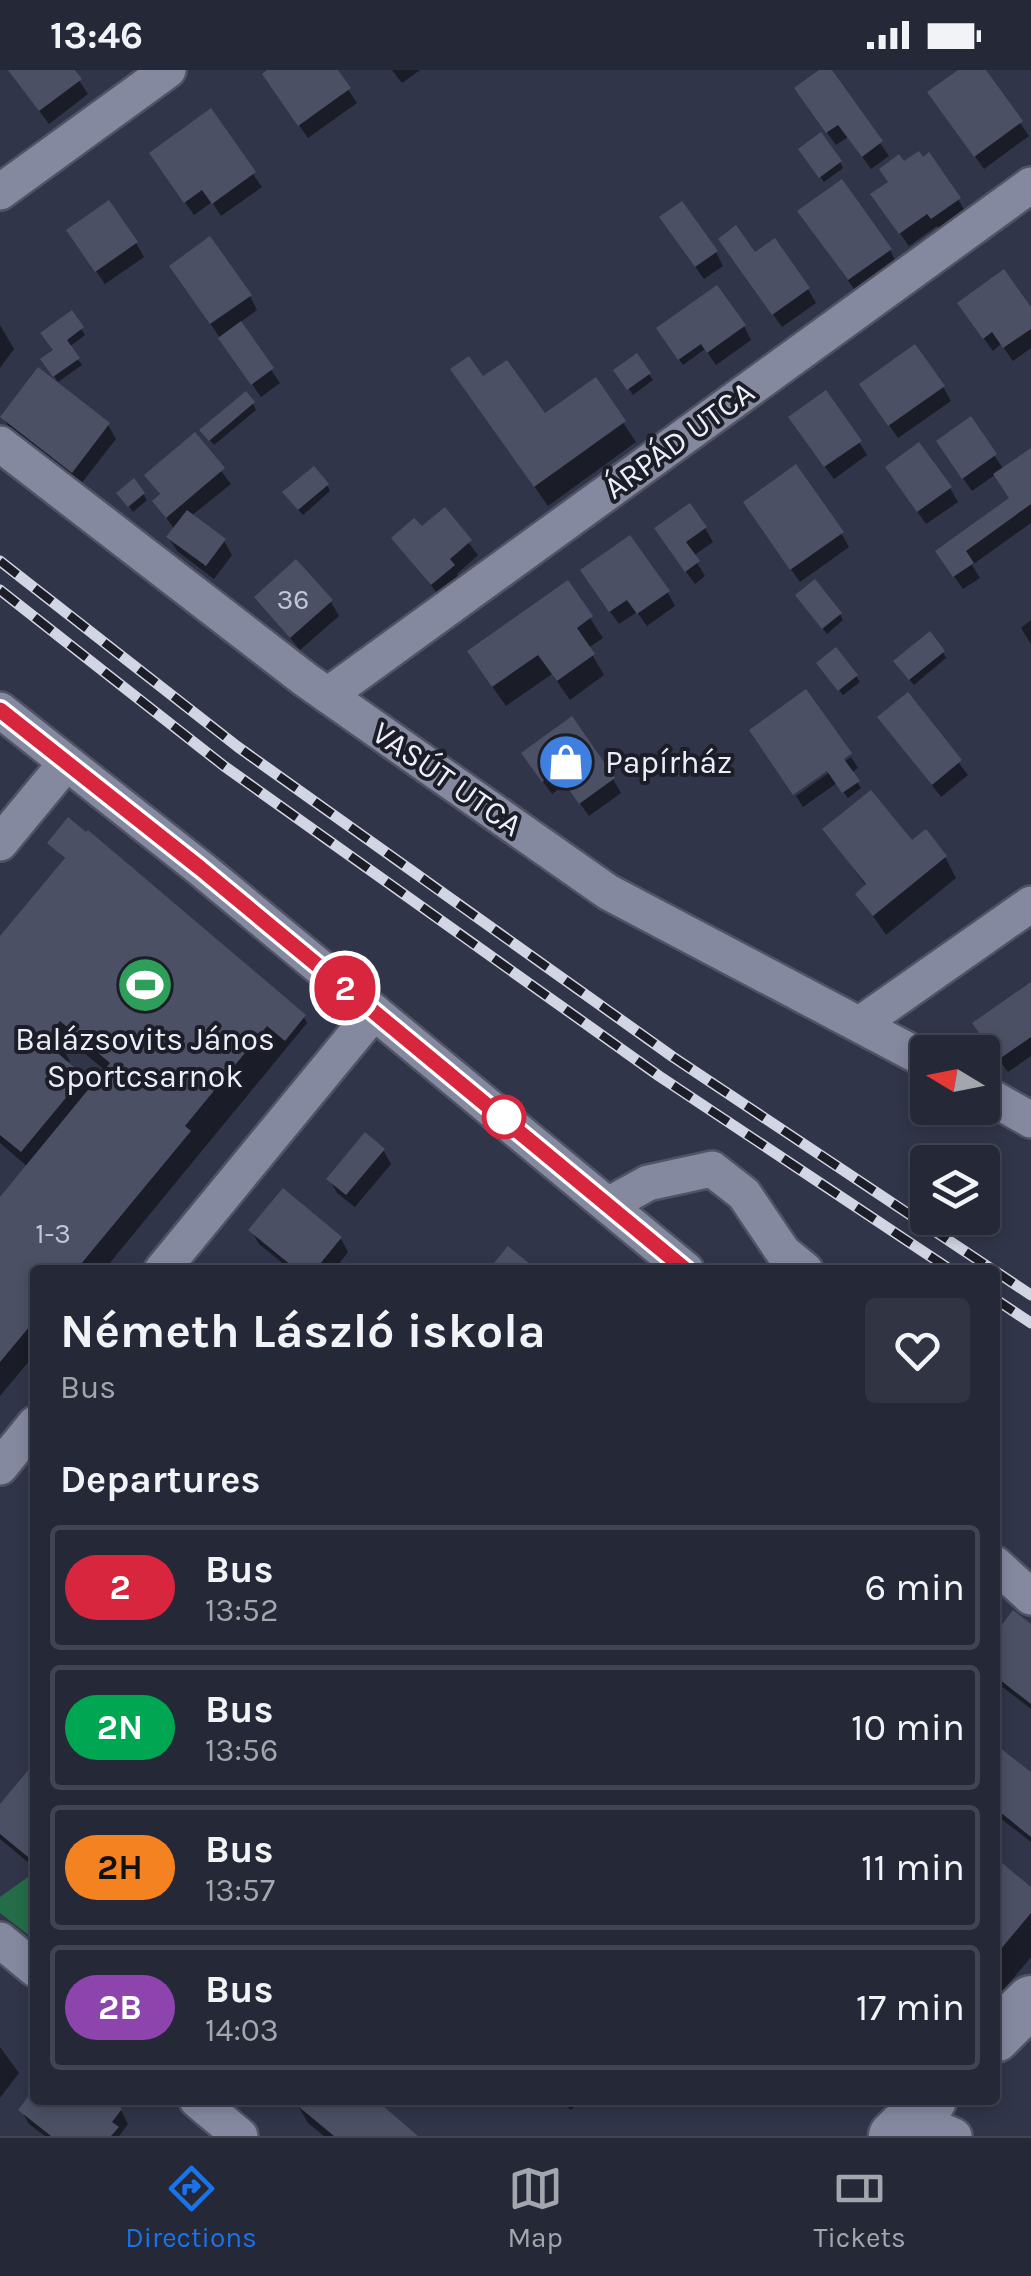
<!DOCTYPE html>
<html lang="en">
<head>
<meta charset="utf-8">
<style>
	:root { --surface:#252837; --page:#313442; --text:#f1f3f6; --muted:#a3a6ad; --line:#424452; --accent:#1a73e8 }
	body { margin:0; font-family:Karla,sans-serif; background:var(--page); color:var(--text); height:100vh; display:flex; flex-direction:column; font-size:38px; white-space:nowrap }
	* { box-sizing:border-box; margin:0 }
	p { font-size:32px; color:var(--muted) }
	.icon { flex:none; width:55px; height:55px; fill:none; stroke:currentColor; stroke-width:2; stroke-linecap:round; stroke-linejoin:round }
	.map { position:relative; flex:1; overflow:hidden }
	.side { position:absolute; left:30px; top:1195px; width:970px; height:840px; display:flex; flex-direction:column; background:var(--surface); border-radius:10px; box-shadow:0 5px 15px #0003,0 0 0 2px var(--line) }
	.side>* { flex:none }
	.badge { padding:0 20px; border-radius:32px; font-size:35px; line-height:65px }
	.needle { width:65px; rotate:280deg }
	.tools { position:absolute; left:910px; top:965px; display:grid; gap:20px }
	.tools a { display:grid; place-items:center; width:90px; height:90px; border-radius:10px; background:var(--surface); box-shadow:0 5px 15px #0003,0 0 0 2px var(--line); font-size:50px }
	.map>.badge { position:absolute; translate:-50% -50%; box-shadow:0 0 0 5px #fff }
	h2 { padding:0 30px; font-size:38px; line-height:90px }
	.round { display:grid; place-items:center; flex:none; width:105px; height:105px; border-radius:10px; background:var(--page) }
	.summary { display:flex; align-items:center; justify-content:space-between; height:170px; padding:0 30px }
	h1 { font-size:48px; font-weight:700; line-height:75px }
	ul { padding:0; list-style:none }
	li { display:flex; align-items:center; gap:30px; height:125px; margin:0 20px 15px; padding:0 10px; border:5px solid var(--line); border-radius:10px }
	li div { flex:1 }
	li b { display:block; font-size:38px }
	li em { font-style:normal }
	li .badge { min-width:110px; font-weight:700; text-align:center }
	.status { display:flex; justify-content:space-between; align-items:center; height:70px; padding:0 50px; background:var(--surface); direction:ltr }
	.status svg { height:28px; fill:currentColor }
	.tabs { display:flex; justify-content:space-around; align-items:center; height:140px; border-top:2px solid var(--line); background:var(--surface); font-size:28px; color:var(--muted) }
	.tabs a { display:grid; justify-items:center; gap:5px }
	.tabs .current { color:var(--accent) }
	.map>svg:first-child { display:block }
	.forest { fill:#246d48 }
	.shadow { fill:#0007; fill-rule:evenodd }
	.building { fill:#4c5065 }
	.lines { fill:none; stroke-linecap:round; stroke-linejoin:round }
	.street-casing { stroke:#505363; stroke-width:40 }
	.secondary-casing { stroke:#505363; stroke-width:55 }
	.street { stroke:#8489a0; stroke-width:35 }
	.secondary { stroke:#8489a0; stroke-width:50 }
	.rail-casing { stroke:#d2d5e3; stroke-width:11 }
	.rail { stroke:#1c1d26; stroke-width:8; stroke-dasharray:22; stroke-linecap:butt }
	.line-casing { stroke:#fff; stroke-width:22 }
	.line { stroke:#d7263d; stroke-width:15 }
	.stop-dot { fill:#fff; stroke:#d7263d; stroke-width:5 }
	.labels { text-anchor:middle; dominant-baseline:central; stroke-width:8; stroke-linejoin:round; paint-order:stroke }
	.number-label { font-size:28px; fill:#c3c6d6 }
	.street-label { font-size:32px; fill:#ebeefb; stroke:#1c1d26 }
	.poi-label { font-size:32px; fill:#ebeefb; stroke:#1c1d26; text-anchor:start }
</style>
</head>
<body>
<div class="status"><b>13:46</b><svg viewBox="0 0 49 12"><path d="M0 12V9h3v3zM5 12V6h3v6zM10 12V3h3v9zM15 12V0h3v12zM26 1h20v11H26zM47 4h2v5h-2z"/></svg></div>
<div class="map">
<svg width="1031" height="2066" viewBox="0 0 1031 2066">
	<rect width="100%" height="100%" fill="#313549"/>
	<path class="forest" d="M35 1802V1870L0 1843V1827Z"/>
	<g class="shadow">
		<path d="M9 0H77L74 3 88 24 49 54Z"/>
		<path d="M272 0H335L357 33 308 68 273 18Z"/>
		<path d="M392 0H420L402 13Z"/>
		<path d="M823 0H829L889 86 871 99 848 67 836 75 805 32Z"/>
		<path d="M962 0H983L1029 66 984 99 939 36Z"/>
		<path d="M210 42 262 117 221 146 212 132 194 145 160 97Z"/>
		<path d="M804 85 840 92 843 98 824 112Z"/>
		<path d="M958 129 966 143 941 161 937 156 909 176 882 138Z"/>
		<path d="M808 155 890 180 897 194 857 223Z"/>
		<path d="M670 162 716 182 723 196 704 209Z"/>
		<path d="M136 173 144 187 105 214 77 174Z"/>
		<path d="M755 186 808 219 816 233 782 257 748 209Z"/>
		<path d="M180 210 250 226 257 240 239 253 280 313 261 327Z"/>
		<path d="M1031 241V278L1013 291 1001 274 993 281 968 247Z"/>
		<path d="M71 244 85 265 69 277 82 295 58 312 44 290 56 282Z"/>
		<path d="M0 255 14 279 0 298Z"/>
		<path d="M744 256 751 270 716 295 705 279 683 295 663 265Z"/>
		<path d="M637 286 653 310 633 325 617 301Z"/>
		<path d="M483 310 545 347 595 311 636 372 548 436 471 326Z"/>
		<path d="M943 317 951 331 898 368 870 328Z"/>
		<path d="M253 334 256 340 214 375 206 366Z"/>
		<path d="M3 347 108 355 116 369 80 415 11 361Z"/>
		<path d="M970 350 1004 400 1031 381V453L972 495 980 508 963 519 946 495 1012 429 996 404 972 421 947 386Z"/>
		<path d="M799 361 859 372 867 385 834 409Z"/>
		<path d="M194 366 231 414 191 446 224 471 232 485 214 509 177 481 169 468 175 460 155 432 161 426 147 405Z"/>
		<path d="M896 411 950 418 958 432 926 454Z"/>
		<path d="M327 415 330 421 303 445 289 429Z"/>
		<path d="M143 424 147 430 133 442 123 429Z"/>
		<path d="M444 441 478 485 457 504 460 510 440 527 394 468 421 460Z"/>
		<path d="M754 447 841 463 849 477 800 512Z"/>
		<path d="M705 458 713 472 693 486 705 506 695 514 665 473Z"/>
		<path d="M567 513 603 568 588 578 604 605 570 630 552 604 506 636 482 602Z"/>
		<path d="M591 515 668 523 675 536 647 556 637 542 619 554Z"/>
		<path d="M257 527 331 532 339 546 300 580Z"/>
		<path d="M802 532 840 544 843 550 827 564Z"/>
		<path d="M1031 550V574L1021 558Z"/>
		<path d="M943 582 946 588 914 615 900 598Z"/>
		<path d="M823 600 856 606 860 612 843 625Z"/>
		<path d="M907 625 968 705 941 727 880 647Z"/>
		<path d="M851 687 858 698 851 703 861 718 848 728 837 713 803 737 796 726Z"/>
		<path d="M532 697 613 709 621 723 589 746 566 714 552 724Z"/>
		<path d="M825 760 911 774 945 787 956 808 886 865 858 824 867 817Z"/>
		<path d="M50 773 304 947 307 953 104 1200H35V1284L0 1326V1131L28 1097 0 1073V870L66 790ZM71 972 107 1002 91 1021 82 1007 67 994 70 991 64 981Z"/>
		<path d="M1031 915V986L1008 1002 983 968Z"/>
		<path d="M383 1080 391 1094 355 1137 337 1123 329 1109Z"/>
		<path d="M251 1160 341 1169 348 1182 334 1200H291L259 1174Z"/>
		<path d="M1031 1557V1639L995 1611V1568Z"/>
		<path d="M995 1677 1031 1705V1772L995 1744Z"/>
		<path d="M35 1695V1798L0 1769V1737Z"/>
		<path d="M995 1790 1031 1820V1887L995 1930Z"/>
		<path d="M0 1977 19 2003 0 2028Z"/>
		<path d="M35 2022V2030H108L121 2040 128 2054 119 2066H45L29 2054 21 2040Z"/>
		<path d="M298 2030H372L414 2066H324L308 2053 296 2032Z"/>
		<path d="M559 2030H579L571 2040Z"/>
	</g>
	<g class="building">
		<path d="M8 0H75L82 9 39 41Z"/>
		<path d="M267 0H338L351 18 298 56 262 4Z"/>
		<path d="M819 0H832L883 71 862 87 838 55 826 63 794 18Z"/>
		<path d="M958 0H986L1023 51 974 87 927 22Z"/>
		<path d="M211 38 256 102 212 134 202 120 184 133 149 83Z"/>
		<path d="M821 62 842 91 819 108 798 79Z"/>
		<path d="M919 81 923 87 929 82 961 128 931 149 927 144 899 164 870 124 888 112 879 99 899 84 904 91Z"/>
		<path d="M842 109 892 179 848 210 797 141Z"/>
		<path d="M109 130 138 172 95 202 66 160Z"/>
		<path d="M682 131 718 181 695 197 659 147Z"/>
		<path d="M736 155 755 182 775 168 810 218 772 245 718 169Z"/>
		<path d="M210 166 252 225 210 254 169 196Z"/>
		<path d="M1004 199 1031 237V259L1003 278 992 262 983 269 957 233Z"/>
		<path d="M717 215 746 255 707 283 701 274 678 290 656 258Z"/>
		<path d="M72 240 84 257 67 270 80 288 53 307 40 289 53 280 40 263Z"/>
		<path d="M241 251 274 298 251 315 218 268Z"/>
		<path d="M915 274 945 316 888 356 859 314Z"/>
		<path d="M637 283 651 303 627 320 613 300Z"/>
		<path d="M469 286 483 306 507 290 545 343 596 307 626 351 534 417 450 299Z"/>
		<path d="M38 297 110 353 72 403 0 347Z"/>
		<path d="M826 320 862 371 824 397 788 347Z"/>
		<path d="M246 321 255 332 209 371 199 360Z"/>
		<path d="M971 346 997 384 962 409 936 371Z"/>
		<path d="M195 362 225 398 166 448 152 431 160 424 144 405Z"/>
		<path d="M919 372 952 417 917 442 885 397Z"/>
		<path d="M1031 378V434L966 481 974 493 953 507 935 481 1009 428 993 404Z"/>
		<path d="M796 394 844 462 790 500 743 432Z"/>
		<path d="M314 396 329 414 298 440 282 422Z"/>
		<path d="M134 408 145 423 128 437 116 423Z"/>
		<path d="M690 433 707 457 686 472 700 491 685 502 654 458Z"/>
		<path d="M445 437 472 470 450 489 455 495 431 515 391 468 414 448 422 456Z"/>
		<path d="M187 440 226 469 206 496 166 467Z"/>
		<path d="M630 465 670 521 637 544 627 530 609 542 580 500Z"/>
		<path d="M296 489 333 530 290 568 254 527Z"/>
		<path d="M815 509 842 543 822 559 795 525Z"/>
		<path d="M568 510 593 546 577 558 595 584 557 611 538 585 492 617 467 581Z"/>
		<path d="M930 561 945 581 909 610 893 591Z"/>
		<path d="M836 577 858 605 838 621 816 593Z"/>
		<path d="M806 619 852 683 844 689 860 711 842 723 827 701 793 725 749 660Z"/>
		<path d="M908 622 962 690 932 715 877 647Z"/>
		<path d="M572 646 615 708 579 734 556 701 542 712 521 683Z"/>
		<path d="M871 720 912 770 926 759 947 786 873 846 855 824 866 814 822 759Z"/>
		<path d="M68 747 86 762 88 760 306 945 285 971 267 956 185 1056 191 1061 76 1200H35V1250L0 1292V1127L110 993 60 951 51 962 60 969 52 978 84 1006 21 1082 0 1065V866L65 788 47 773Z"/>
		<path d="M1031 912V967L998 990 972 953Z"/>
		<path d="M365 1062 385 1079 346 1125 326 1109Z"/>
		<path d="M283 1118 342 1167 315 1200H297L248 1160Z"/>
		<path d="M508 1176 537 1200H488Z"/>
		<path d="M1013 1540 1031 1554V1634L995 1606V1564Z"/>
		<path d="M995 1674 1031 1702V1767L995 1738Z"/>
		<path d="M35 1692V1778L28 1787 0 1764V1734Z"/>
		<path d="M995 1787 1031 1817V1843L995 1886Z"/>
		<path d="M35 2018V2030H112L122 2039 112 2052 119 2057 111 2066H51L18 2040Z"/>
		<path d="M295 2030H376L418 2066H334L293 2032Z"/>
	</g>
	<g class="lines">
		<g class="street-casing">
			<g id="street">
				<path d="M0 122 168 0"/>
				<path d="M0 374 306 610 608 822 928 991"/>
				<path d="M328 625 1031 115"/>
				<path d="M0 640 200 798 686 1200"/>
				<path d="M0 773 66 693"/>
				<path d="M860 954 1031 834"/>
				<path d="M982 1022 1031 1050"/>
				<path d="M610 1134 648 1113 712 1099 744 1124 783 1182 805 1200"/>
				<path d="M162 1200 374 942"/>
				<path d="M0 1397 35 1354"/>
				<path d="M995 1494 1031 1527"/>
				<path d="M0 1870 35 1899"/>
				<path d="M197 2030 240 2066"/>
				<path d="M913 2048 954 2066"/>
			</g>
		</g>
		<g class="secondary-casing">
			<g id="secondary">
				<path d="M995 1967 1031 1931"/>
				<path d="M894 2066 931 2030"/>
			</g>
		</g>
		<use href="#street" class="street"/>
		<use href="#secondary" class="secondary"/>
		<g class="rail-casing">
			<g id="rail">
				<path d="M0 491 238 677 673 987 993 1200"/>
				<path d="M0 520 224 696 659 1006 951 1200"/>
				<path d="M995 1201 1031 1225"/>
				<path d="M995 1229 1031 1253"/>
			</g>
		</g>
		<use href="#rail" class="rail"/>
	</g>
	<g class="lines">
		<g class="line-casing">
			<path id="line" d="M0 640 200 798 686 1200"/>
		</g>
		<use href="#line" class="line"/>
	</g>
	<defs>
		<g id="shop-disc" transform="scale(2.875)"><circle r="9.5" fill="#3f7fe0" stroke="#1c1d26"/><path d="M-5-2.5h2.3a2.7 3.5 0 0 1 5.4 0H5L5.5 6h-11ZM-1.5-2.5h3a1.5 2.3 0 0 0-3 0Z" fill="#fff"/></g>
		<g id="stadium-disc" transform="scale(2.875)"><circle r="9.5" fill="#2e9e5b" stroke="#1c1d26"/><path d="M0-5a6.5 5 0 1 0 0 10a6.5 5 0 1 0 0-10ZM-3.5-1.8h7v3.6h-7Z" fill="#fff"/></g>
	</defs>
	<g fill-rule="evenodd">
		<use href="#shop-disc" x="566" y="692"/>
		<use href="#stadium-disc" x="145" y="915"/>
	</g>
	<circle class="stop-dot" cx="504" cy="1047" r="20"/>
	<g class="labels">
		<g class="number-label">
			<text x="293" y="529">36</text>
			<text x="53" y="1163">1-3</text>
		</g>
		<g class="street-label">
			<text transform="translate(679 370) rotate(-36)">ÁRPÁD UTCA</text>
			<text transform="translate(447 709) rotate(35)">VASÚT UTCA</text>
		</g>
		<g class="poi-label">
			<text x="605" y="692">Papírház</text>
			<text x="145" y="969" text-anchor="middle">Balázsovits János<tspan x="145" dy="37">Sportcsarnok</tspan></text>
		</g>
	</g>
</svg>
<div class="tools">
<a><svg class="needle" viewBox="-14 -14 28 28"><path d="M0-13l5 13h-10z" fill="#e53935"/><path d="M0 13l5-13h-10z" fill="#a3a6ad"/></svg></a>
<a><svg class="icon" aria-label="layers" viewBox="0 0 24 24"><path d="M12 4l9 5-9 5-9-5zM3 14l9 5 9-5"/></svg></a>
</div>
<b class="badge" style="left:345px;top:918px;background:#d7263d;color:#fff">2</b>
<section class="side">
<div class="summary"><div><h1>Németh László iskola</h1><p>Bus</p></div><a class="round"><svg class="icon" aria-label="heart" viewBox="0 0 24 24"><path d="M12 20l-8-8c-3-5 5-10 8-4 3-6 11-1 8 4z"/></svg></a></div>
<h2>Departures</h2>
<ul>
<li><span class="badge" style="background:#d7263d;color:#fff">2</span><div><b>Bus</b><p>13:52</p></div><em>6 min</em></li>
<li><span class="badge" style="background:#00a651;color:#fff">2N</span><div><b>Bus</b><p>13:56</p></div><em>10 min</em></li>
<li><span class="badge" style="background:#f58220;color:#111">2H</span><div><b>Bus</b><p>13:57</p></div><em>11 min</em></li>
<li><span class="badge" style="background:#8e44ad;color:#fff">2B</span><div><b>Bus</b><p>14:03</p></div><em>17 min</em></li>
</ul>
</section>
</div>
<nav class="tabs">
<a class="current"><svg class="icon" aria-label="directions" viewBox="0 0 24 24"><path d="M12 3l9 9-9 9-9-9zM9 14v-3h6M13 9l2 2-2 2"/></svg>Directions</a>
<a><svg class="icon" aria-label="map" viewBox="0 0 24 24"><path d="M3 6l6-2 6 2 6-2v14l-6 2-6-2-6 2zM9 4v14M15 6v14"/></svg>Map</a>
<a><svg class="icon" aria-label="tickets" viewBox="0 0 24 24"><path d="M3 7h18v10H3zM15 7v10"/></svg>Tickets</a>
</nav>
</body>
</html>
